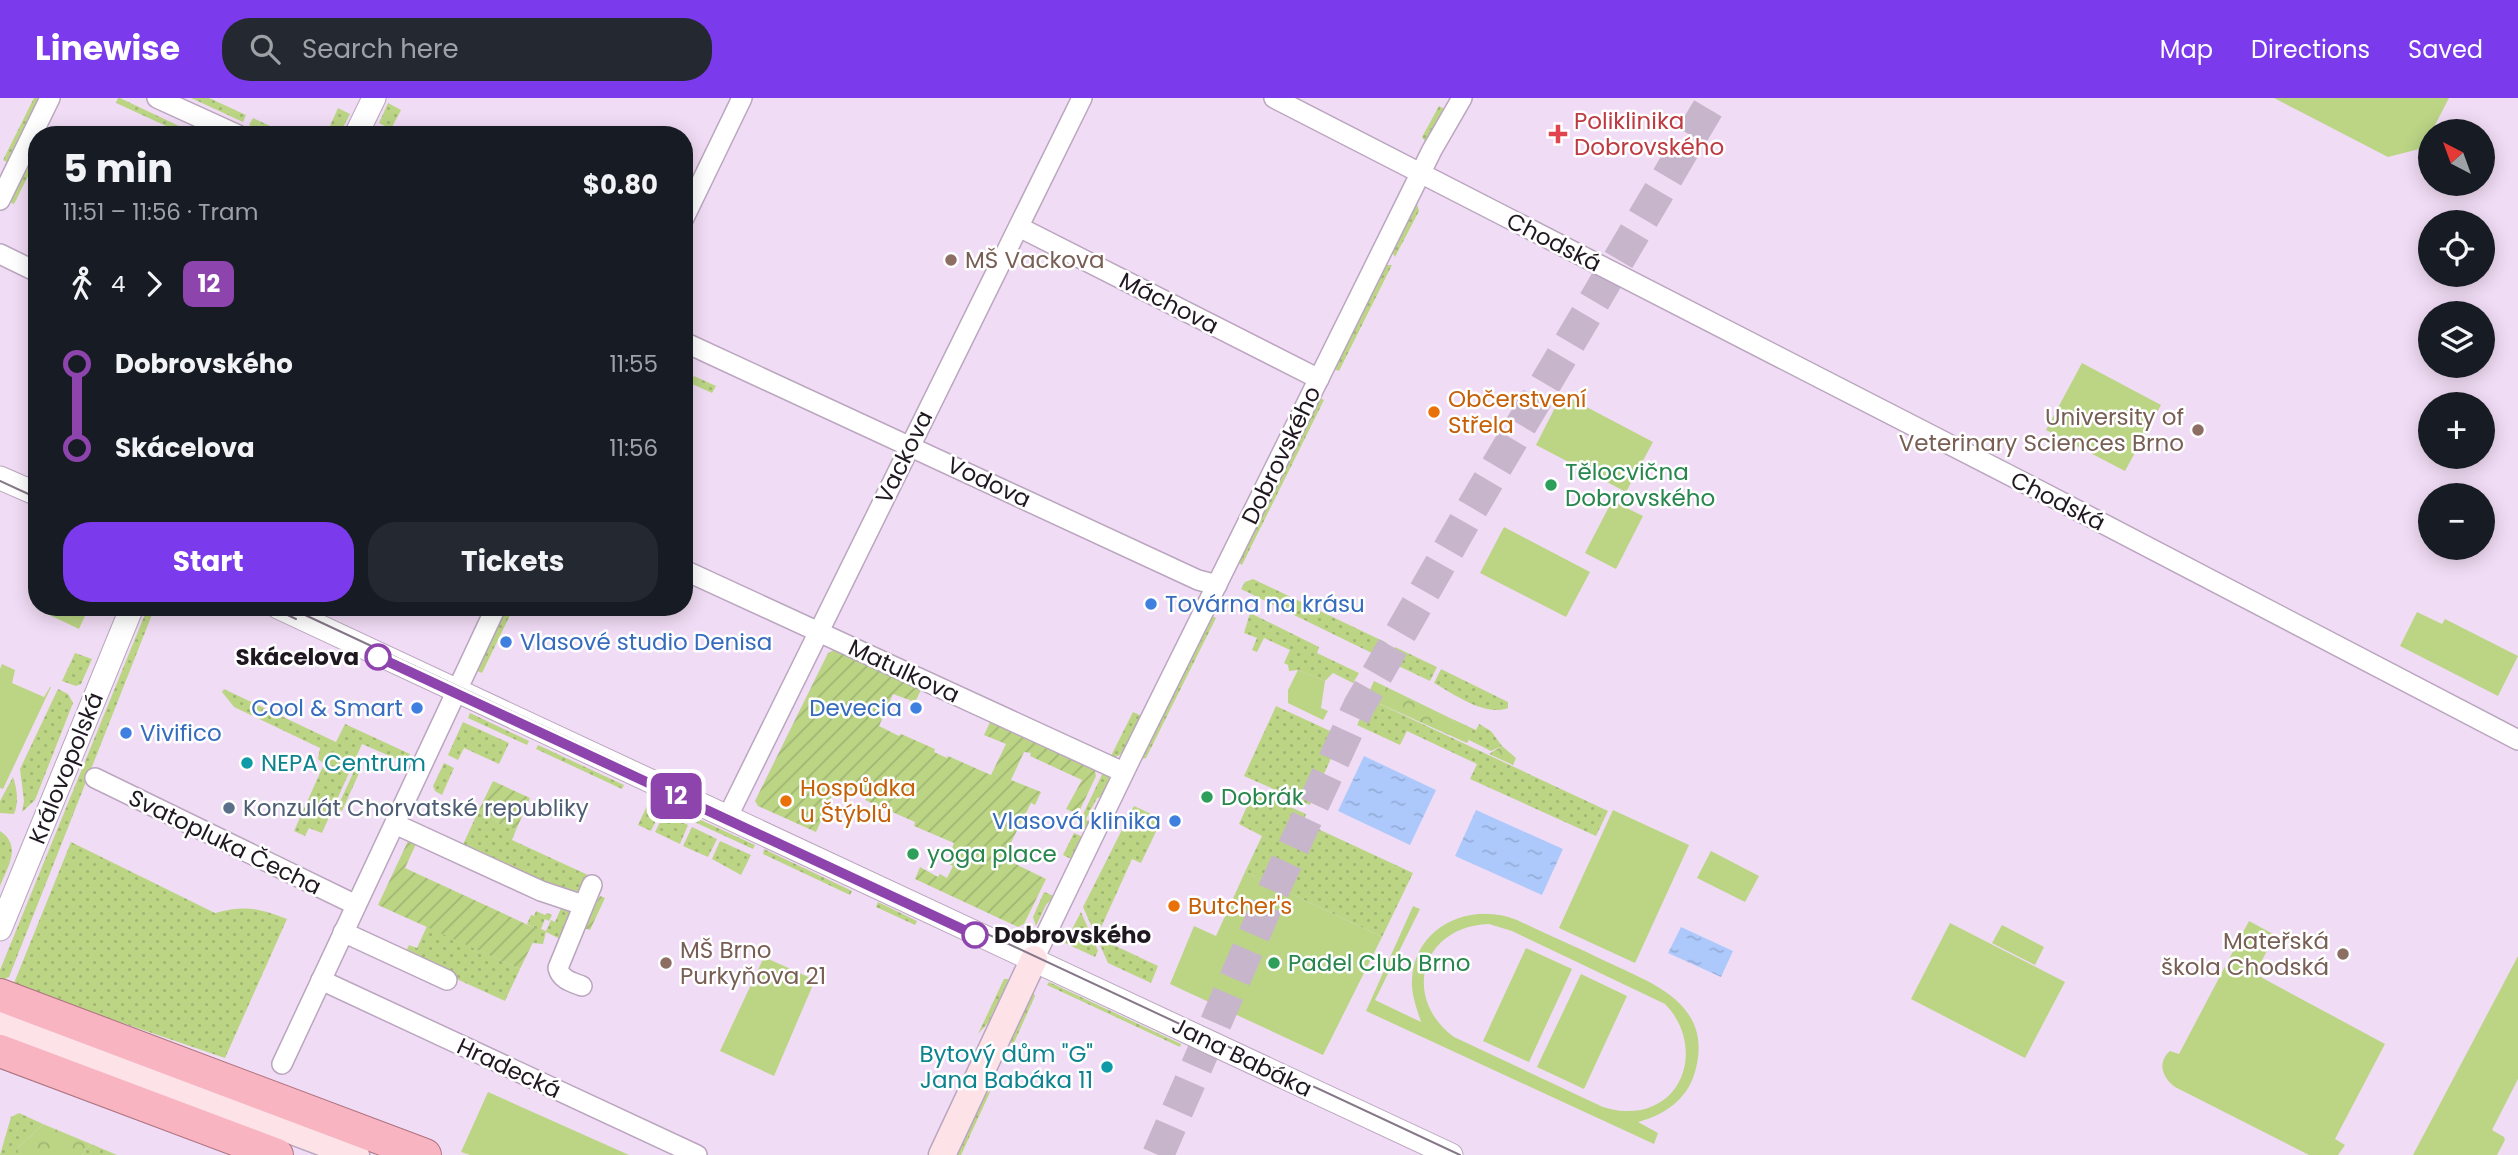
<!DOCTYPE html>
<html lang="en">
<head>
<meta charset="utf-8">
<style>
	:root { --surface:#171b24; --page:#242831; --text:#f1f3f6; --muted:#9ea1a6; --accent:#7c3aed }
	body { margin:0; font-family:Poppins,sans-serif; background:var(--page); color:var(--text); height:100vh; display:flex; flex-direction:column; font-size:26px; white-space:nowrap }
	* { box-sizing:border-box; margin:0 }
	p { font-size:23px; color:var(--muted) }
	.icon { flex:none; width:38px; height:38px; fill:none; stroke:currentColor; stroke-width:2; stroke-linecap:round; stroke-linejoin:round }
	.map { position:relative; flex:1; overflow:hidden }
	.side { position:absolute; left:28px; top:28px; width:665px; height:490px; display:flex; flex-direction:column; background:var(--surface); border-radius:28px; box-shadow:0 4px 18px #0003 }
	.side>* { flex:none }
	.badge { padding:0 14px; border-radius:10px; font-size:24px; line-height:46px }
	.needle { width:46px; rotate:319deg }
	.fabs { position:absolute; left:2418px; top:21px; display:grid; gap:14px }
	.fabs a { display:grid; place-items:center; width:77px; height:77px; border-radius:50%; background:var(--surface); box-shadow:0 4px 18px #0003; font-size:35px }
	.map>.badge { position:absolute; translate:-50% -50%; box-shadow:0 0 0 4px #fff }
	.legs { display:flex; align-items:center; gap:10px; height:77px; padding:0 35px; font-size:23px }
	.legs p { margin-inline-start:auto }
	.summary { display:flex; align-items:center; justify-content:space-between; height:119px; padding:0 35px }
	h1 { font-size:38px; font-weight:700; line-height:52px }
	.cta { display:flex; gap:14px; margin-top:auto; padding:14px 35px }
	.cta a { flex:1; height:80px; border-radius:28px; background:var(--accent); color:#fff; font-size:28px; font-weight:700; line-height:80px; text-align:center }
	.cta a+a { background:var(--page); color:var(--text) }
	ul { padding:0 35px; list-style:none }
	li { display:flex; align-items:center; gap:24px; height:84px; font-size:26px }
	li i { display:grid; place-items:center; width:10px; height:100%; margin:0 9px; background:currentColor }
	li i::after { content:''; width:18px; height:18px; margin:-9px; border:5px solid; border-radius:50%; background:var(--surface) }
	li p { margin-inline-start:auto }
	li:first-child i { background:linear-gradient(#0000 50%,currentColor 0) }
	li:last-child i { background:linear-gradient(currentColor 50%,#0000 0) }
	header { display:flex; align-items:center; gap:42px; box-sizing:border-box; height:98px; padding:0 35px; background:var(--accent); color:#fff }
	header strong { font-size:33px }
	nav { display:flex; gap:38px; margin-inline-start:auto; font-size:24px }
	.search { width:490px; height:63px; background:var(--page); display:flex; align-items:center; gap:18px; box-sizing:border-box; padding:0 24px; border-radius:28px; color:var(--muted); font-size:26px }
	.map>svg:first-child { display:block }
	.grass { fill:url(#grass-dots) }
	.forest { fill:url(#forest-crowns) }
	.park { fill:#bbd585; fill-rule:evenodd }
	.garden { fill:url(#garden-furrows) }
	.water { fill:url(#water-ripples) }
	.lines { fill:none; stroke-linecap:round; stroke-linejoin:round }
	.trunk-tunnel { stroke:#c7b5cb; stroke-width:32; stroke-dasharray:32 16; stroke-linecap:butt }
	.minor-casing { stroke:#baa6be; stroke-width:22 }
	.tertiary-casing { stroke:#baa6be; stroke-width:25 }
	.secondary-casing { stroke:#baa6be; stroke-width:29 }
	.trunk-casing { stroke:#ac727e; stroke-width:34 }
	.minor { stroke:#fff; stroke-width:19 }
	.tertiary { stroke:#fff; stroke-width:23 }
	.secondary { stroke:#fde3e7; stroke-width:26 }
	.trunk { stroke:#f8b4c0; stroke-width:32 }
	.tram { stroke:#857788; stroke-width:2 }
	.line-1-casing { stroke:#fff; stroke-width:16 }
	.line-1 { stroke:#8e44ad; stroke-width:10 }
	.health-dot { fill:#e0444e; stroke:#fff; stroke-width:2.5 }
	.education-dot { fill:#8d6e63; stroke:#fff; stroke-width:2.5 }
	.food-dot { fill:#e8710a; stroke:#fff; stroke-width:2.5 }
	.leisure-dot { fill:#2e9e5b; stroke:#fff; stroke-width:2.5 }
	.shop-dot { fill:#3f7fe0; stroke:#fff; stroke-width:2.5 }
	.stop-1-dot { fill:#fff; stroke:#8e44ad; stroke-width:3.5 }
	.culture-dot { fill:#0f9aa8; stroke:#fff; stroke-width:2.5 }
	.service-dot { fill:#5c6f8a; stroke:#fff; stroke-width:2.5 }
	.labels { text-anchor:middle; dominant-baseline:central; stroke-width:5; stroke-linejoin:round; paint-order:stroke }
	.health-label { font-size:23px; fill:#be3a42; stroke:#fff; text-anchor:start }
	.street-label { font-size:23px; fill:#201821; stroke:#fff }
	.education-label { font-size:23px; fill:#785e54; stroke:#fff; text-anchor:start }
	.food-label { font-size:23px; fill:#c56008; stroke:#fff; text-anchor:start }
	.leisure-label { font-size:23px; fill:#27864d; stroke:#fff; text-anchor:start }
	.shop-label { font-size:23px; fill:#366cbe; stroke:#fff; text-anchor:start }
	.stop-label { font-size:23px; font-weight:bold; fill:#201821; stroke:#fff; text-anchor:end }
	.culture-label { font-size:23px; fill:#0d838f; stroke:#fff; text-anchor:start }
	.service-label { font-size:23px; fill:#4e5e75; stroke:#fff; text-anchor:start }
</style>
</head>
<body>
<header>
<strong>Linewise</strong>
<div class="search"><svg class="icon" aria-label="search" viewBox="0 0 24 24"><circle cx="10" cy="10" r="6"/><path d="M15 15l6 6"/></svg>Search here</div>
<nav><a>Map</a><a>Directions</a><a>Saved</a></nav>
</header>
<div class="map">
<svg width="2518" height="1057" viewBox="0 0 2518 1057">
	<defs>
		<pattern id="grass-dots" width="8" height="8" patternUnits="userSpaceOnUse" patternTransform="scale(1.75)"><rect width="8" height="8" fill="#bbd585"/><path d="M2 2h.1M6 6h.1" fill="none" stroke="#a0b673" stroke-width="1.8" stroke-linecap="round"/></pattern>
		<pattern id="forest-crowns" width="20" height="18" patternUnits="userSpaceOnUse" patternTransform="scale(1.75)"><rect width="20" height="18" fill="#bbd585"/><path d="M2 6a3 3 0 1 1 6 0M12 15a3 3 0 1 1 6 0" fill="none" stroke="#a0b673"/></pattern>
		<pattern id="garden-furrows" width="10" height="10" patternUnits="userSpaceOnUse" patternTransform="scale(1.75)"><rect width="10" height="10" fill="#bbd585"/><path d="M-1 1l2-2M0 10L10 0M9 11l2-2" fill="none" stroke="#a0b673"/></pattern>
		<pattern id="water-ripples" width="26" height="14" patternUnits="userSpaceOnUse" patternTransform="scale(1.75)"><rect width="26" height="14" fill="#adc9fc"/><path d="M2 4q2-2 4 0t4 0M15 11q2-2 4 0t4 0" fill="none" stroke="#95acd8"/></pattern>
	</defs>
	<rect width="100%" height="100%" fill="#f1dcf5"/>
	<g class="grass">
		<path d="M34 0H42L10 66 3 62Z"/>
		<path d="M118 0H120L198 37H186L177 33 116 5Z"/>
		<path d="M191 0H209L246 17 243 24Z"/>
		<path d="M388 5 401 12 391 31 379 25Z"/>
		<path d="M1439 8 1446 12 1427 46 1422 39Z"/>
		<path d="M338 10 350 16 339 37H326Z"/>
		<path d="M253 20 289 37C273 37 264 34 249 27Z"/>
		<path d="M27 67 32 70 14 106 9 104Z"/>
		<path d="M1417 106 1419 113 1395 159 1392 154 1394 150Z"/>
		<path d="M1387 167H1392L1339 273 1334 271Z"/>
		<path d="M694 278 716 288 712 295 690 285Z"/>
		<path d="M1319 299 1324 302 1242 467 1237 464Z"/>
		<path d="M1253 481 1387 545 1380 559 1241 491 1245 484Z"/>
		<path d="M148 509H155L9 879 0 883V872Z"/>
		<path d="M505 509H514L482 575 475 572Z"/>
		<path d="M1250 515 1319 549 1317 555 1359 575 1353 585 1333 575 1325 583 1298 572 1289 573 1288 567 1284 565 1290 552 1264 540 1257 554 1252 552 1257 540 1244 535Z"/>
		<path d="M1210 517 1216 520 1146 660 1142 661Z"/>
		<path d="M1395 549 1437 569 1430 583 1388 563Z"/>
		<path d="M75 555 92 561 81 586 76 588 62 583Z"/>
		<path d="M1441 571 1508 604V610C1485 619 1454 596 1434 585Z"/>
		<path d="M58 591 68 596 73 605 35 702 22 714 24 703 20 671Z"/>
		<path d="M224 591 336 644 345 626 410 656 406 665 362 646 322 735 309 730 305 738 294 733 324 666 318 661 320 650 234 609 222 594Z"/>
		<path d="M1369 601 1608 713 1596 738 1470 681 1477 666 1407 633 1400 647 1357 627Z"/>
		<path d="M1276 608 1341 638 1310 707 1244 678Z"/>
		<path d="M1133 614 1142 618C1135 632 1128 660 1110 660Z"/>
		<path d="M470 615 529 643 527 647 468 620Z"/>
		<path d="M1448 619 1476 632 1479 626 1491 633 1502 648 1491 653 1469 642 1470 638Z"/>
		<path d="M463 624 509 645 499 666 464 650 458 662 448 657Z"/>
		<path d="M538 647 624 687 622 691 536 651Z"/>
		<path d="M444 665 454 670 442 697 435 693 433 688Z"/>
		<path d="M1106 668C1114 680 1109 687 1103 699L1097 700 1086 721 1090 726 1087 733 1077 729Z"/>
		<path d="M355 671 360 673 342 713 337 710Z"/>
		<path d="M13 679C17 691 19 704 14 716L0 715V703Z"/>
		<path d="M1254 693 1306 716 1303 724 1413 775 1382 839 1245 774 1262 738 1239 726Z"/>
		<path d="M651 699 755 747 753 751 649 703Z"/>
		<path d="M647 708 660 714 651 733 638 727Z"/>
		<path d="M1134 708 1162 721 1141 765 1132 761 1099 834 1101 841 1158 868 1151 885 1108 865 1083 809Z"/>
		<path d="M478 714 516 732 512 742 588 777 576 798 460 753Z"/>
		<path d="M664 716 688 727 680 746 655 734Z"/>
		<path d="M692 729 717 741 708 759 683 748Z"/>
		<path d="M0 733C22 747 8 769 0 788Z"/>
		<path d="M1074 735 1083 739 1073 762 1063 757Z"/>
		<path d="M720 743 751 757 741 777 712 761Z"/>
		<path d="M71 744 215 815C245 807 259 810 287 821L225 960 38 896 14 885Z"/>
		<path d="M764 751 852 793 850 797 763 756Z"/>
		<path d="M1044 794 1054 798 1046 807 1036 828 1033 819Z"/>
		<path d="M878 804 917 823 915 827 876 809Z"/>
		<path d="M562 808 568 810 571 815 555 856 560 841 546 834 543 846 532 845 538 832 527 826 531 817 534 818 536 813 545 817 547 815 552 817 549 823 545 821 541 831 546 833 551 822 555 824Z"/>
		<path d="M1081 814 1098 853 1095 859 1065 845Z"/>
		<path d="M427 828 520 871 505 903 404 857 409 847 417 850Z"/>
		<path d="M1004 881H1009L988 925 978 936Z"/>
		<path d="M1049 884 1181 946 1180 949 1047 887Z"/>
		<path d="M1032 892 1035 898 1013 947 1008 941Z"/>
		<path d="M991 992 961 1057H957L984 998Z"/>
		<path d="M19 1015 43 1026 18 1050V1057H0L11 1019Z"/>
		<path d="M91 1046 117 1057H82Z"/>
	</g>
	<g class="forest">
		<path d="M1374 583 1448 619 1471 638 1467 645 1369 601 1367 598Z"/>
		<path d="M1502 648 1516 660 1513 667 1489 656Z"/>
		<path d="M43 1026 91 1046 82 1057H18V1050Z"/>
	</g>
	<g class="park">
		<path d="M2274 0H2449L2423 50 2388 59Z"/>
		<path d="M2082 265 2161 307 2125 373 2046 332Z"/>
		<path d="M1562 296 1653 344 1626 394 1536 347Z"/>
		<path d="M1612 403 1643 418 1616 471 1585 455Z"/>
		<path d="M1504 429 1590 474 1566 519 1480 475Z"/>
		<path d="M38 509 50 514 53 509H89L79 531 37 511Z"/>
		<path d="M2417 514 2442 526 2445 521 2518 558 2498 598 2400 548Z"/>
		<path d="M2 566 15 572 12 585 44 599 50 589H51L3 691 0 690V571Z"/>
		<path d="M1298 572 1325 583 1321 610 1328 613 1323 622 1288 605V592Z"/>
		<path d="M1613 712 1689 747 1635 865 1559 830Z"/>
		<path d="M1711 753 1759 778 1745 804 1697 780Z"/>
		<path d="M1245 774 1382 839 1323 957 1170 886 1194 828 1216 838Z"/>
		<path d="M1413 808 1420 811 1375 902 1421 924C1417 911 1411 897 1412 882 1414 828 1471 803 1517 822 1546 836 1576 849 1605 863 1654 886 1714 906 1695 974 1687 1002 1664 1017 1638 1024L1658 1035 1654 1046 1366 913ZM1489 826 1512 833 1665 906C1705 947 1685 1015 1625 1013 1618 1013 1610 1011 1603 1009L1454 939C1401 900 1421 828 1489 826Z"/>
		<path d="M2249 823 2275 837 2255 876 2385 946 2335 1041 2345 1047 2338 1057H2309L2175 989C2162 980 2157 964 2170 953L2179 956Z"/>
		<path d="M1950 825 2065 884 2025 960 1911 901Z"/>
		<path d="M2002 827 2044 849 2035 867 1992 845Z"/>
		<path d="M1526 850 1572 871 1529 964 1483 943Z"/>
		<path d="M2518 858V981L2492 1032 2504 1039 2505 1042 2497 1057H2413Z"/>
		<path d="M764 859 815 882 774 978 720 953Z"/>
		<path d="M1581 876 1627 898 1584 991 1537 969Z"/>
		<path d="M488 994 629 1057H470L461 1054Z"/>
	</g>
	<g class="garden">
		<path d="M834 552 921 592 915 604 893 596 879 628 899 638 901 636 935 651 934 654 947 660 948 658 991 677 1006 646 984 637 990 624 1095 673 1096 678 1078 716 1066 711 1082 682 1030 658 1031 655 1024 654 1011 682 1041 694 1035 707 1031 705 1003 760 1046 781 1024 826 1018 829 915 781 920 769 938 779 940 776 947 780 953 768 947 765 954 745 914 728 915 724 865 702 867 699 837 686 816 734 758 708 755 703 828 555Z"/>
		<path d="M493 683 530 700 516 732 478 714Z"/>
		<path d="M408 743 416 746 405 770 539 832 520 871 378 807Z"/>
		<path d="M600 798 605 800 590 832 584 830Z"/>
	</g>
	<g class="water">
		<path d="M1364 658 1436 692 1410 747 1338 713Z"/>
		<path d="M1476 712 1563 751 1542 797 1455 758Z"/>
		<path d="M1681 829 1733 853 1721 879 1668 855Z"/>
	</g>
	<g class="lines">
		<path class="trunk-tunnel" d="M1158 1057 1275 789 1359 608 1471 412 1714 0"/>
		<g class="minor-casing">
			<g id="minor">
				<path d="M157 0 238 37"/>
				<path d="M1274 0 2050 398 2518 642"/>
				<path d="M0 102 50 0"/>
				<path d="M684 120 742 0"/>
				<path d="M1019 129 1319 281"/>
				<path d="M0 156 37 174"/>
				<path d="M684 244 1198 482 1217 487"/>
				<path d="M684 472 1123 674"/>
				<path d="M95 680 356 807"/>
				<path d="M728 718 1082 0"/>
				<path d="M395 726 541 793 583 807"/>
				<path d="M343 834 447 882"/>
				<path d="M1034 861 1130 662 1432 52 1462 0"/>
				<path d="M321 882 697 1057"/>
				<path d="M582 888C572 884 561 882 558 870L592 787"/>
				<path d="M282 966 496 509"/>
			</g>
		</g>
		<g class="tertiary-casing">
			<g id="tertiary">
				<path d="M356 37 374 0"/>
				<path d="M0 380 37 396"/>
				<path d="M278 509 1451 1057"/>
				<path d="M0 831 132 509"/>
			</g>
		</g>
		<g class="secondary-casing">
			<g id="secondary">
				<path d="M0 923 356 1057"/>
				<path d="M942 1057 1034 861"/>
			</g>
		</g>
		<g class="trunk-casing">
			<g id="trunk">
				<path d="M0 897 425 1057"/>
				<path d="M0 953 277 1057"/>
			</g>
		</g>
		<use href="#minor" class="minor"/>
		<use href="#tertiary" class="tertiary"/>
		<use href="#secondary" class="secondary"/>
		<use href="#trunk" class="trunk"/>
		<g class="tram">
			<path d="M0 383 37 400"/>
			<path d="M271 509 296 521"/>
			<path d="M288 509 1460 1057"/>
		</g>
	</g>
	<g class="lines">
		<g class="line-1-casing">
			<path id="line-1" d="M378 559 975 837"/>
		</g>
		<use href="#line-1" class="line-1"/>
	</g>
	<path class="health-dot" d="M1554.5 25.5h7v7h7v7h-7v7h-7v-7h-7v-7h7z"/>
	<g class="education-dot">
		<circle cx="951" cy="162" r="7"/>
		<circle cx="2198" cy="332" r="7"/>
		<circle cx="2343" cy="856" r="7"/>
		<circle cx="666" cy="865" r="7"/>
	</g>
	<g class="food-dot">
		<circle cx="1434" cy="314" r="7"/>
		<circle cx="786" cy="703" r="7"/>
		<circle cx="1174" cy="808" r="7"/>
	</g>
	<g class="leisure-dot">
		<circle cx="1551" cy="387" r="7"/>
		<circle cx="1207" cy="699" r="7"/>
		<circle cx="913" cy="756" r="7"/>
		<circle cx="1274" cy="865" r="7"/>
	</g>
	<g class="shop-dot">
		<circle cx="1151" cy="506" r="7"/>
		<circle cx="506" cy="544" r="7"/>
		<circle cx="417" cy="610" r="7"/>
		<circle cx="916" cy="610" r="7"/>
		<circle cx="126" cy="635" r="7"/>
		<circle cx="1175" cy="723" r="7"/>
	</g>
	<g class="stop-1-dot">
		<circle cx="378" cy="559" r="12"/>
		<circle cx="975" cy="837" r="12"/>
	</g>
	<g class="culture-dot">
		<circle cx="247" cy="665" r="7"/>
		<circle cx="1107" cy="969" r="7"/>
	</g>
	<circle class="service-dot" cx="229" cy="710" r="7"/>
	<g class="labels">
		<g class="health-label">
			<text x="1574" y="23">Poliklinika<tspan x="1574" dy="26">Dobrovského</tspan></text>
		</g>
		<g class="street-label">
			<text transform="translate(1554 144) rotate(27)">Chodská</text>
			<text transform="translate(1169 205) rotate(27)">Máchova</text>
			<text transform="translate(1281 357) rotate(-64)">Dobrovského</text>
			<text transform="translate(904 359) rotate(-64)">Vackova</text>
			<text transform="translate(989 384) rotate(25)">Vodova</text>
			<text transform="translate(2058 403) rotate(27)">Chodská</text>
			<text transform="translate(904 573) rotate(25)">Matulkova</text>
			<text transform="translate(66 670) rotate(-68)">Královopolská</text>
			<text transform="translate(225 744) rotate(26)">Svatopluka Čecha</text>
			<text transform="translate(1242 959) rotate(26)">Jana Babáka</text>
			<text transform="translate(509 970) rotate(25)">Hradecká</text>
		</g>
		<g class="education-label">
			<text x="965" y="162">MŠ Vackova</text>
			<text x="2184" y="319" text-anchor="end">University of<tspan x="2184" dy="26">Veterinary Sciences Brno</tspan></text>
			<text x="2329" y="843" text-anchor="end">Mateřská<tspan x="2329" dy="26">škola Chodská</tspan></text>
			<text x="680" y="852">MŠ Brno<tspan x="680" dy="26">Purkyňova 21</tspan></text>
		</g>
		<g class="food-label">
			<text x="1448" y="301">Občerstvení<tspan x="1448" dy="26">Střela</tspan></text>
			<text x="800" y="690">Hospůdka<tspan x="800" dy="26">u Štýblů</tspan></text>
			<text x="1188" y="808">Butcher's</text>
		</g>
		<g class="leisure-label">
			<text x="1565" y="374">Tělocvična<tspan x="1565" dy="26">Dobrovského</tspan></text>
			<text x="1221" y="699">Dobrák</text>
			<text x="927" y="756">yoga place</text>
			<text x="1288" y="865">Padel Club Brno</text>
		</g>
		<g class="shop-label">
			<text x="1165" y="506">Továrna na krásu</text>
			<text x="520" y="544">Vlasové studio Denisa</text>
			<text x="403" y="610" text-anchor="end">Cool &amp; Smart</text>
			<text x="902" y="610" text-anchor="end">Devecia</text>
			<text x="140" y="635">Vivifico</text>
			<text x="1161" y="723" text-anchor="end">Vlasová klinika</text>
		</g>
		<g class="stop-label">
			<text x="359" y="559">Skácelova</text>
			<text x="994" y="837" text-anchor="start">Dobrovského</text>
		</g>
		<g class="culture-label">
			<text x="261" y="665">NEPA Centrum</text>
			<text x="1093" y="956" text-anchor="end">Bytový dům "G"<tspan x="1093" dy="26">Jana Babáka 11</tspan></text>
		</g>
		<g class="service-label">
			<text x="243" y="710">Konzulát Chorvatské republiky</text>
		</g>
	</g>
</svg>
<div class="fabs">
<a><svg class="needle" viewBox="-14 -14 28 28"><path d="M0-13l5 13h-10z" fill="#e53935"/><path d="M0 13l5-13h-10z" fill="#9ea1a6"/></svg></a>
<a><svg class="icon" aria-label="locate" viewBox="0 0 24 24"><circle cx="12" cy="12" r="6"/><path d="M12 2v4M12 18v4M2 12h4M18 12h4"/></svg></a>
<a><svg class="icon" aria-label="layers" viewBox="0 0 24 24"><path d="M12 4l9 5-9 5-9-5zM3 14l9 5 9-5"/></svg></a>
<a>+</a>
<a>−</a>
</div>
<b class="badge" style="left:676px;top:698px;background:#8e44ad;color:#fff">12</b>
<section class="side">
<div class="summary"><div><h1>5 min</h1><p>11:51 – 11:56 · Tram</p></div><b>$0.80</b></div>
<div class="legs"><svg class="icon" aria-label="walk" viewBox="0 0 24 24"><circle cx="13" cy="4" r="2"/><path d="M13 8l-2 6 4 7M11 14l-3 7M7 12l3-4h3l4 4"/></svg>4<svg class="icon" aria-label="forward" viewBox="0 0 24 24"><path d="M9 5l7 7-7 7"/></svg><b class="badge" style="background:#8e44ad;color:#fff">12</b></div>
<ul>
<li><i style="color:#8e44ad"></i><b>Dobrovského</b><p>11:55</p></li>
<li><i style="color:#8e44ad"></i><b>Skácelova</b><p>11:56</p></li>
</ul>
<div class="cta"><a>Start</a><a>Tickets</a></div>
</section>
</div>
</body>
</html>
